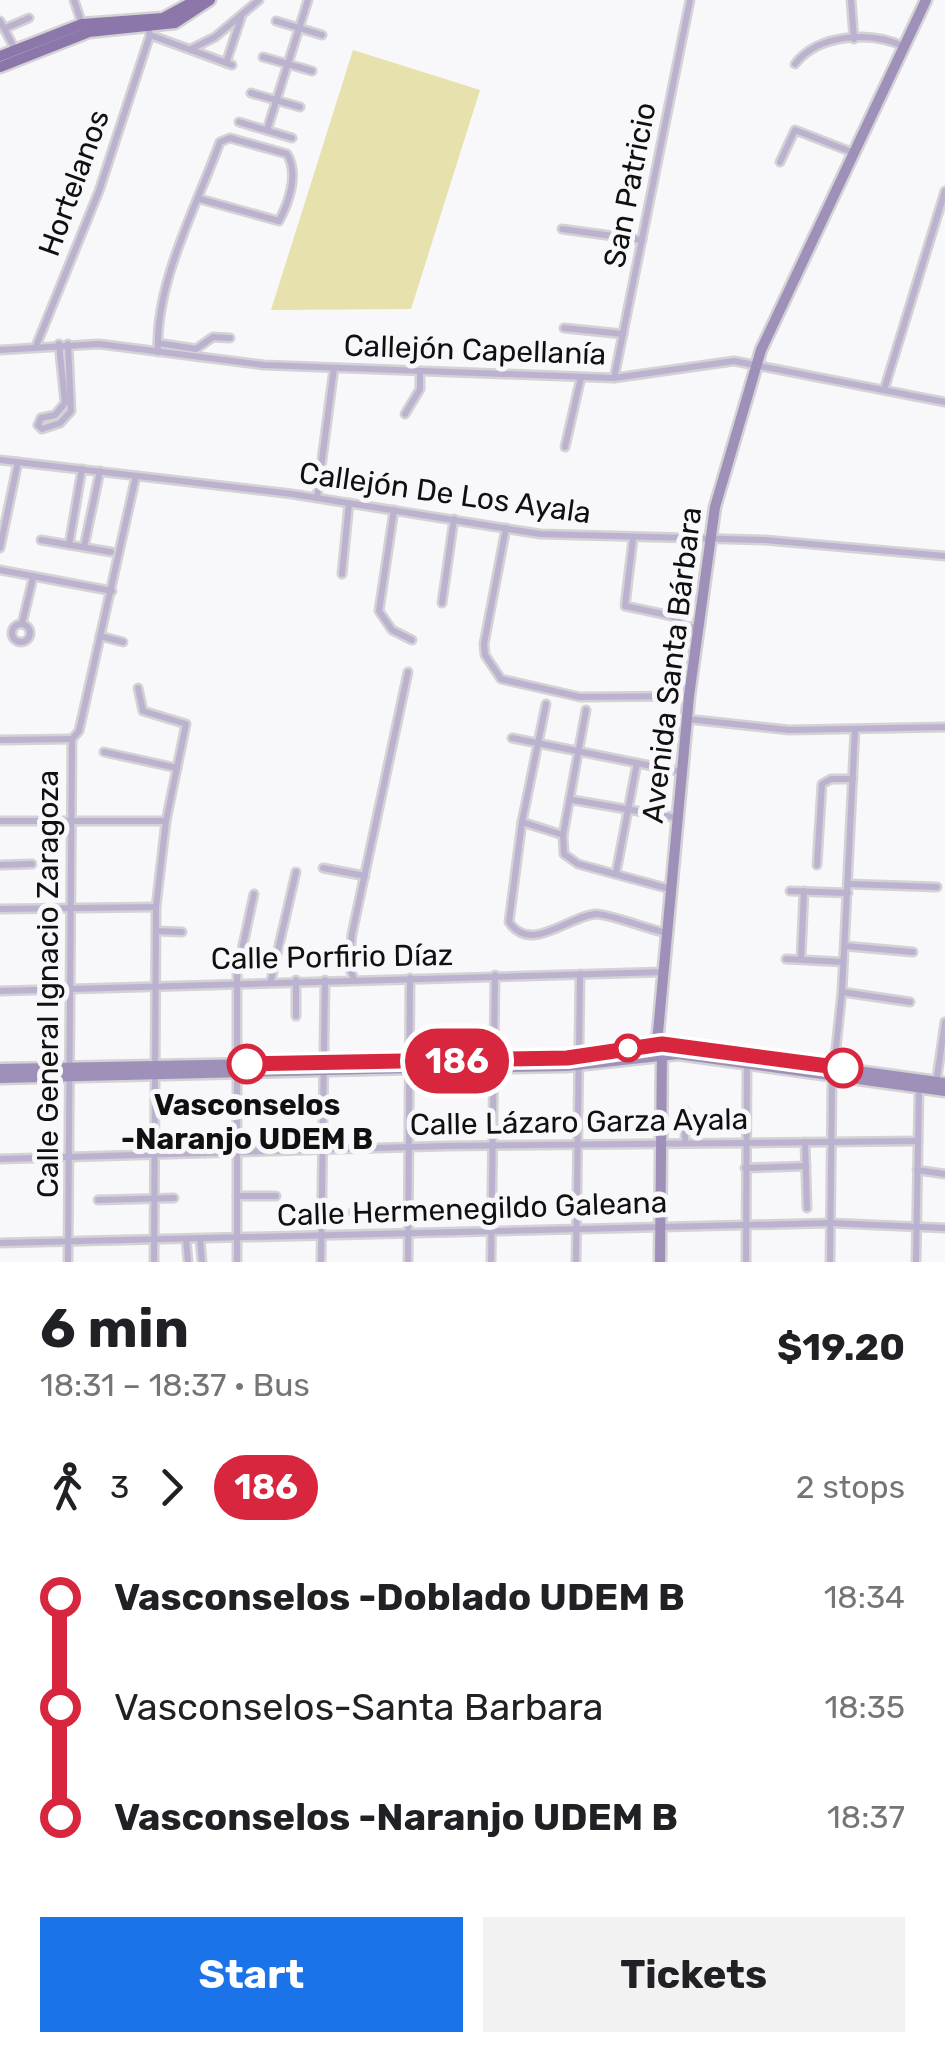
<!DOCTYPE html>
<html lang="en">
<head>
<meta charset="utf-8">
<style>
	:root { --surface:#fff; --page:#f2f2f2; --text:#202124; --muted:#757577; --accent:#1a73e8 }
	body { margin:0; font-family:Rubik,sans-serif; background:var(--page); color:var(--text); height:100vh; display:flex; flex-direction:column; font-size:38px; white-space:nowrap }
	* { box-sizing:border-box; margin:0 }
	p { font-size:32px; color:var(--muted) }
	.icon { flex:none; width:55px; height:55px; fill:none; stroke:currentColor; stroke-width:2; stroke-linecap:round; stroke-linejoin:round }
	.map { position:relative; height:1262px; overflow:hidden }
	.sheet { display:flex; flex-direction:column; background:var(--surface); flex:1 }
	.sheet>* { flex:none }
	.badge { padding:0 20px; border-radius:32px; font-size:35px; line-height:65px }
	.map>.badge { position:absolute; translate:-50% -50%; box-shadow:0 0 0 5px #fff }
	.legs { display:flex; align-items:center; gap:15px; height:110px; padding:0 40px; font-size:32px }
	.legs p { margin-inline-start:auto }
	.headline { display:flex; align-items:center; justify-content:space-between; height:170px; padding:0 40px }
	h1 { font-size:55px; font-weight:700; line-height:75px }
	.primary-button { display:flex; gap:20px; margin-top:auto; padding:20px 40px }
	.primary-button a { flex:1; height:115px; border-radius:0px; background:var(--accent); color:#fff; font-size:40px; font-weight:700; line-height:115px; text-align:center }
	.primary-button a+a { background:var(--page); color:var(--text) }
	ul { padding:0 40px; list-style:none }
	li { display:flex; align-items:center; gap:35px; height:110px; font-size:38px }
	li i { display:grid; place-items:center; width:15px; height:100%; margin:0 12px; background:currentColor }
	li i::after { content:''; width:25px; height:25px; margin:-12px; border:8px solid; border-radius:50%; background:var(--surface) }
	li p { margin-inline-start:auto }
	li:first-child i { background:linear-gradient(#0000 50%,currentColor 0) }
	li:last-child i { background:linear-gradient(currentColor 50%,#0000 0) }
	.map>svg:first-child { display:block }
	.green { fill:#e6e1ad }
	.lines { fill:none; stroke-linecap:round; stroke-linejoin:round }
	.street-casing { stroke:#d3d2d5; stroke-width:11 }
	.secondary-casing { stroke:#d3d2d5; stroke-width:15 }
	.primary-casing { stroke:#d3d2d5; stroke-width:15 }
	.street { stroke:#bcb2cf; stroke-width:6 }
	.secondary { stroke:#9f90b9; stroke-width:10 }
	.primary { stroke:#8b77aa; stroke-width:10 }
	.line-1-casing { stroke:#fff; stroke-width:22 }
	.line-1 { stroke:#d7263d; stroke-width:15 }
	.stop-1-dot { fill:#fff; stroke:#d7263d; stroke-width:5 }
	.labels { text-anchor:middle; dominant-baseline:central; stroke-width:10; stroke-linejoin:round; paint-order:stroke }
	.street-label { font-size:30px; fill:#111011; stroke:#f8f7fa }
	.stop-label { font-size:30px; font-weight:bold; fill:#111011; stroke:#f8f7fa }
</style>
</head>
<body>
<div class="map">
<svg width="945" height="1262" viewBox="0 0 945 1262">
	<rect width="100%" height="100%" fill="#f8f7fa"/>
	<path class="green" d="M353 50 480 90 411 309 271 310Z"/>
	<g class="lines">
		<g class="street-casing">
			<g id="street">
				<path d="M74 0 82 24"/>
				<path d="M851 0 854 39"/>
				<path d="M0 21 15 49"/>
				<path d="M276 21 322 35"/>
				<path d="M6 28 29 18"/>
				<path d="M150 35 232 65"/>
				<path d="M191 49 215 37 259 0"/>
				<path d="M263 57 312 71"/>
				<path d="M226 63 241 18"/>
				<path d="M795 64C819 33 872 31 905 47"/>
				<path d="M251 93 300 107"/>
				<path d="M239 122 292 138"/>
				<path d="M267 130 308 0"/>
				<path d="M780 162 795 130 854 153"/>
				<path d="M562 229 642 240"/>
				<path d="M564 328 623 334"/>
				<path d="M158 343 196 349 213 337 230 338"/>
				<path d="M36 346 99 191 150 35 148 29"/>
				<path d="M0 350 99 344 264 365 614 378 734 361 945 402"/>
				<path d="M158 352C155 282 196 208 220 142L230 138 287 154C299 174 289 202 279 221L200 199"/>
				<path d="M614 378 690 0"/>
				<path d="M884 390 945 191"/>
				<path d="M405 414 420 389V372"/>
				<path d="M38 425 42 429 60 423 71 411 68 344"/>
				<path d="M38 425 41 418 55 415 65 403 59 344"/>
				<path d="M565 447 581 377"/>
				<path d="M0 460 292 494 540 534 765 540 945 556"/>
				<path d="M317 498 334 368"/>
				<path d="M394 510 379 611 392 630 412 640"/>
				<path d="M506 528 484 644 485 655 501 679 580 697 689 696"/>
				<path d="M633 539 625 606 672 616 684 626 696 628"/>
				<path d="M41 540 111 552"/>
				<path d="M69 545 82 469"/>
				<path d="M84 547 100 471"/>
				<path d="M0 548 18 462"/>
				<path d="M0 570 112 591"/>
				<path d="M342 574 349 503"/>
				<path d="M442 603 454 519"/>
				<path d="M22 624 33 578"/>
				<circle cx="21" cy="633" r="9"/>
				<path d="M100 636 123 642"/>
				<path d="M138 688 143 711 186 724 166 821 156 907 154 1262"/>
				<path d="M546 704 522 822 509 922C531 955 569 915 597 914 609 914 651 930 667 933"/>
				<path d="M586 710 563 835 564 854 578 864 670 889"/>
				<path d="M687 719 789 730 945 727"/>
				<path d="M512 738 682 772"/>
				<path d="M0 740 72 739"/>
				<path d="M104 752 177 768"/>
				<path d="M573 800 678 818"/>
				<path d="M0 821H166"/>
				<path d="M522 822 563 835"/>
				<path d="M0 865 32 864"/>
				<path d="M817 865 822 784 831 779H853"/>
				<path d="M323 868 365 876"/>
				<path d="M616 873 637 763"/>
				<path d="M849 884 937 887"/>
				<path d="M790 891 848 893"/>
				<path d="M0 909 156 907"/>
				<path d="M156 931 182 932"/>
				<path d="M845 946 913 952"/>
				<path d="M786 959 843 962"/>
				<path d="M801 959 804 891"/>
				<path d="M354 979 349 967 352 934 408 672"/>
				<path d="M271 980 296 872"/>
				<path d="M0 991 663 972"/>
				<path d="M842 992 910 1002"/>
				<path d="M296 1016V980"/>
				<path d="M936 1084 945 1022"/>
				<path d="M805 1142 807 1208"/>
				<path d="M685 1143V1110"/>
				<path d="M0 1159 446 1146 918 1141"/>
				<path d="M745 1168 806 1166"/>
				<path d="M917 1170 945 1174"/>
				<path d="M237 1196H276"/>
				<path d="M98 1200 174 1198"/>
				<path d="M493 1210 527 1209"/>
				<path d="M353 1212H408"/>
				<path d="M186 1239 188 1262"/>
				<path d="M200 1239 202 1262"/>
				<path d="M0 1243 830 1223 945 1228"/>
				<path d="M68 1262 72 739 79 731 136 476"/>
				<path d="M237 1262V973L254 894"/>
				<path d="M321 1262 325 980"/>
				<path d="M408 1262 410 978"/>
				<path d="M491 1262 495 975"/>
				<path d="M576 1262 580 974"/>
				<path d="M746 1262 747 1060"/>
				<path d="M830 1262 832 1085 842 992 855 730"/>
				<path d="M916 1262 919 1088"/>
			</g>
		</g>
		<g class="secondary-casing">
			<g id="secondary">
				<path d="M656 1054 689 696 715 507 761 350 926 0"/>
				<path d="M440 1068 567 1066 678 1054 945 1091"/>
				<path d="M0 1069 567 1058 662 1044 945 1083"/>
				<path d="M0 1078 413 1068"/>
				<path d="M660 1262 662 1048"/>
			</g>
		</g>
		<g class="primary-casing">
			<g id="primary">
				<path d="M0 56 82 24 163 18 196 0"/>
				<path d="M0 67 89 32 175 23 210 0"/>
			</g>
		</g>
		<use href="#street" class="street"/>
		<use href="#secondary" class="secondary"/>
		<use href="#primary" class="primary"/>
	</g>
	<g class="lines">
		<g class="line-1-casing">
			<path id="line-1" d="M247 1064 567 1058 662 1044 843 1068"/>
		</g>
		<use href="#line-1" class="line-1"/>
	</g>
	<g class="stop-1-dot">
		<circle cx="628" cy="1048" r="12"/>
		<circle cx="247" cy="1064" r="18"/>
		<circle cx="843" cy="1068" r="18"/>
	</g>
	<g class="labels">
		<g class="street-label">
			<text transform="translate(74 183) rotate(-70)">Hortelanos</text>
			<text transform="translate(630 185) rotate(-79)">San Patricio</text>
			<text transform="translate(475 350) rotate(2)">Callejón Capellanía</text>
			<text transform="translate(445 493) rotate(8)">Callejón De Los Ayala</text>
			<text transform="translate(672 665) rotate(-83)">Avenida Santa Bárbara</text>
			<text transform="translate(332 957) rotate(-1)">Calle Porfirio Díaz</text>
			<text transform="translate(48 984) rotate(-90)">Calle General Ignacio Zaragoza</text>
			<text transform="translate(579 1122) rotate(-1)">Calle Lázaro Garza Ayala</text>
			<text transform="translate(472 1209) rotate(-2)">Calle Hermenegildo Galeana</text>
		</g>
		<g class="stop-label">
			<text x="247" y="1105">Vasconselos<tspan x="247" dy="34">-Naranjo UDEM B</tspan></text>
		</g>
	</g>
</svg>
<b class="badge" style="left:457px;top:1061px;background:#d7263d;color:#fff">186</b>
</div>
<section class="sheet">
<div class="headline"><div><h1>6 min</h1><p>18:31 – 18:37 · Bus</p></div><b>$19.20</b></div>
<div class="legs"><svg class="icon" aria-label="walk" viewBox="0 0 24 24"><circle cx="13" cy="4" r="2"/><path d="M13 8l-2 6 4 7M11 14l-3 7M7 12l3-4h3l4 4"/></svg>3<svg class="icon" aria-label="forward" viewBox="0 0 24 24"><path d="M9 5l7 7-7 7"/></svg><b class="badge" style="background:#d7263d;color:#fff">186</b><p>2 stops</p></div>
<ul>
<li><i style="color:#d7263d"></i><b>Vasconselos -Doblado UDEM B</b><p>18:34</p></li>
<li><i style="color:#d7263d"></i><span>Vasconselos-Santa Barbara</span><p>18:35</p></li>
<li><i style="color:#d7263d"></i><b>Vasconselos -Naranjo UDEM B</b><p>18:37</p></li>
</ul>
<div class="primary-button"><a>Start</a><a>Tickets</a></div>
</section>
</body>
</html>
